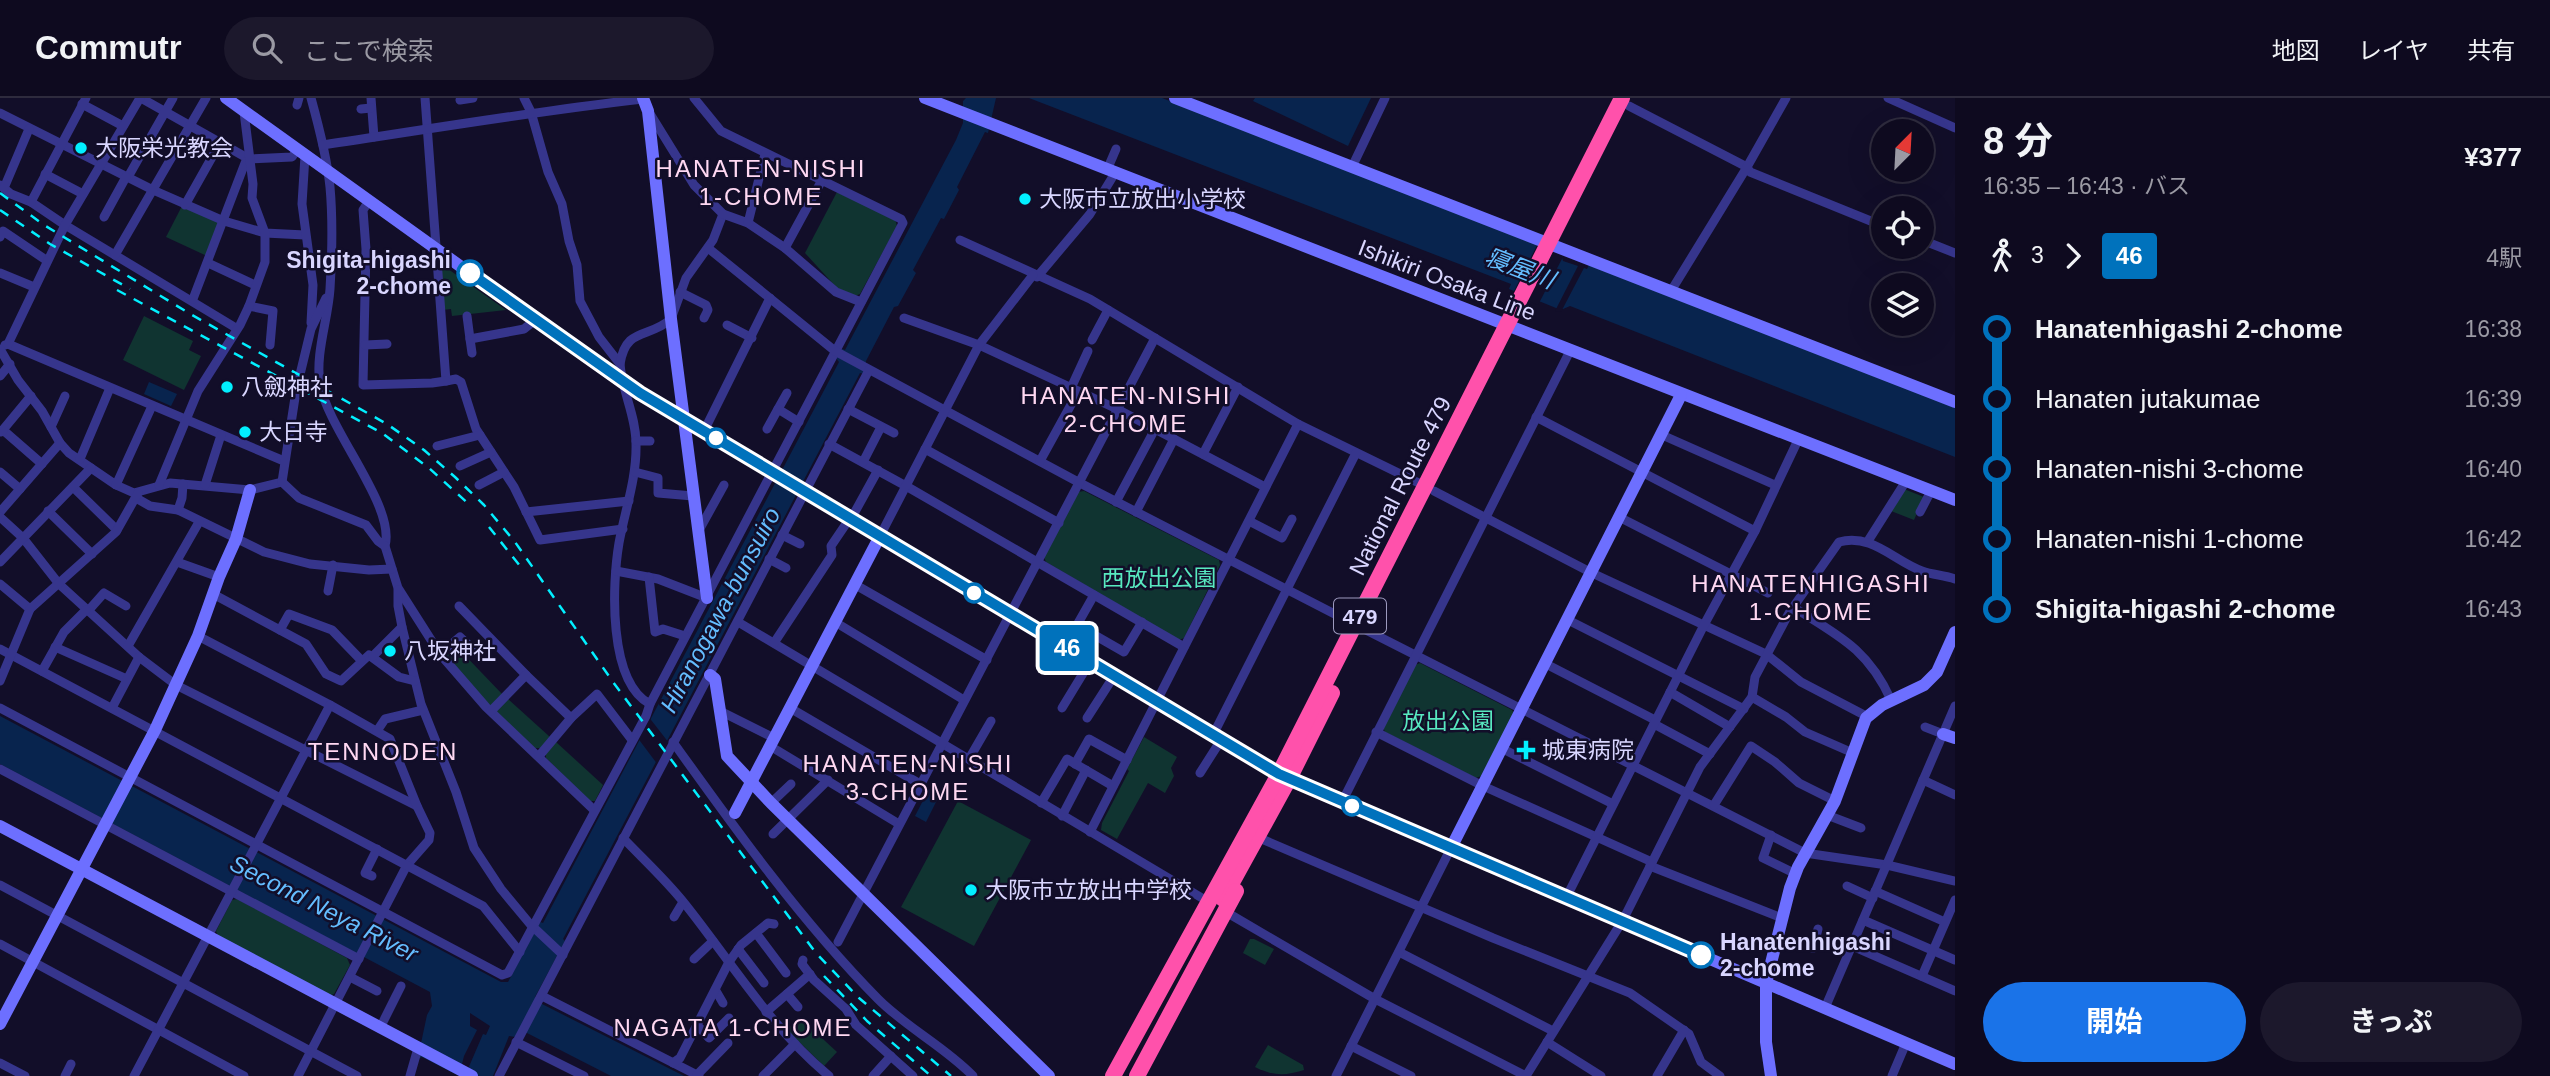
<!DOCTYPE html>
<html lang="ja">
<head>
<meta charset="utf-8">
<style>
	:root { --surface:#0e0a1f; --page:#1c182c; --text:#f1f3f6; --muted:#9b9aa4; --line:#2e2b3d; --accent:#1a73e8 }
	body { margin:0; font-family:Arial,"Noto Sans JP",sans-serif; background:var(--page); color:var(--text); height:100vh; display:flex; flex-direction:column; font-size:26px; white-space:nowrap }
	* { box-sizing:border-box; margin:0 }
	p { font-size:23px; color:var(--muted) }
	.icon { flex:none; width:38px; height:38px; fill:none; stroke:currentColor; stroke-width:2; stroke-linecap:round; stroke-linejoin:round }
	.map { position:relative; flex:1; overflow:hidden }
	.details { display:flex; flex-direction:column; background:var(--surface); width:595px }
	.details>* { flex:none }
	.badge { padding:0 14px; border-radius:5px; font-size:24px; line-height:46px }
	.needle { width:46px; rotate:24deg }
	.fabs { position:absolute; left:1871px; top:21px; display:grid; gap:14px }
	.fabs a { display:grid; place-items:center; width:63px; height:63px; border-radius:50%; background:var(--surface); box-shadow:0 7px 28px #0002,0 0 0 2px var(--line); font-size:35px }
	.map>.badge { position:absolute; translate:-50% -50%; box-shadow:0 0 0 4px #fff }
	.legs { display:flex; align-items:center; gap:10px; height:77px; padding:0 28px; font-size:23px }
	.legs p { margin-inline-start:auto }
	.headline { display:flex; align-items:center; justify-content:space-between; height:119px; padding:0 28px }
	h1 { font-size:38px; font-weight:700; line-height:52px }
	.cta { display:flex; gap:14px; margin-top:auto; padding:14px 28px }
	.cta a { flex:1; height:80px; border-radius:42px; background:var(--accent); color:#fff; font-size:28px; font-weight:700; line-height:80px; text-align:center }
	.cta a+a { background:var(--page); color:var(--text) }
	ul { padding:0 28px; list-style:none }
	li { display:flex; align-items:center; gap:24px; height:70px; font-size:26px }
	li i { display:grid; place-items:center; width:10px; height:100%; margin:0 9px; background:currentColor }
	li i::after { content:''; width:18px; height:18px; margin:-9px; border:5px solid; border-radius:50%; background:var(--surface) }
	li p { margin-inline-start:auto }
	li:first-child i { background:linear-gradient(#0000 50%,currentColor 0) }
	li:last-child i { background:linear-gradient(currentColor 50%,#0000 0) }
	header { display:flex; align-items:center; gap:42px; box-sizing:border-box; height:98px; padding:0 35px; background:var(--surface); border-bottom:2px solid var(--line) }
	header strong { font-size:33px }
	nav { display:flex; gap:38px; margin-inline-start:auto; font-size:24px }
	.search { width:490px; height:63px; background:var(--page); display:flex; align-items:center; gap:18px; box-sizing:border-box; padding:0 24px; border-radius:38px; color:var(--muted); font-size:26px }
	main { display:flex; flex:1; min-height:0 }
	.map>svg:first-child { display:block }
	.green { fill:#103431 }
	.water { fill:#08244e }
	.pier { fill:#120e29 }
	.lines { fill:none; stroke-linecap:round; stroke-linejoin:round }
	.street { stroke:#36358c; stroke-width:9 }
	.secondary { stroke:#6d6fff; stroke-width:12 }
	.highway { stroke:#ff51ab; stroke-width:16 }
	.rail { stroke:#02efff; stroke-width:2.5; stroke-dasharray:10 9; stroke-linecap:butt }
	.line-1-casing { stroke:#fff; stroke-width:16 }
	.line-1 { stroke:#0072bc; stroke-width:10 }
	.poi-dot { fill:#02efff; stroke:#120e29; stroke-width:2.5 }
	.stop-1-dot { fill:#fff; stroke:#0072bc; stroke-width:3.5 }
	.labels { text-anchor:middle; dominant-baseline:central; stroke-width:5; stroke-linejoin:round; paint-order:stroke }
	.shield { fill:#120e29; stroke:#9d9abf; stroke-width:2 }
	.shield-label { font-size:21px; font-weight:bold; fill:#d9d6ff }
	.poi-label { font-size:23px; fill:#d9d6ff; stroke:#120e29; text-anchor:start }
	.stop-label { font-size:23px; font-weight:bold; fill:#d9d6ff; stroke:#120e29; text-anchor:end }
	.street-label { font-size:23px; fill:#d9d6ff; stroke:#120e29 }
	.park-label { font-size:23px; fill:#58e9c0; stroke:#120e29 }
	.neighbourhood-label { font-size:24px; letter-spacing:2px; fill:#ffd8f2; stroke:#120e29 }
	.water-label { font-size:24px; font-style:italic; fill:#64bdff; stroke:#120e29 }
</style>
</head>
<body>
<header>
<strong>Commutr</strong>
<div class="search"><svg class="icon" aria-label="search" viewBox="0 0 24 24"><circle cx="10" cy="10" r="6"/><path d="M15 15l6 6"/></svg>ここで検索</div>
<nav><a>地図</a><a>レイヤ</a><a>共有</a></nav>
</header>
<main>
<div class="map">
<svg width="1955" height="978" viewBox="0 0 1955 978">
	<rect width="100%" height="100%" fill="#120e29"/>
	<g class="green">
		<path d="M837 94 895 121 897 128 860 196 855 198 837 190 805 155Z"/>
		<path d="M182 108 217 124 219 128 207 158 166 139Z"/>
		<path d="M441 166 506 212 452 218 451 211 442 212Z"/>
		<path d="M144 218 193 243 189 252 201 258 184 292 123 262Z"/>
		<path d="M1904 391 1924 399 1914 422 1891 413Z"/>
		<path d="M1084 393 1219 462 1220 467 1184 540 1179 542 1046 464 1044 459 1078 394Z"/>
		<path d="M456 548 503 597 492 607H489L447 559V555Z"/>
		<path d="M1420 565 1512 612 1514 616 1481 678 1476 680 1385 634 1383 629 1415 567Z"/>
		<path d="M507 600 550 639 541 650H535L496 614Z"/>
		<path d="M1144 639 1177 659 1171 670 1174 678 1165 695 1148 685 1117 741 1101 732 1102 725 1129 673 1127 671Z"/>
		<path d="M556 644 603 687 595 703H590L546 660V656Z"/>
		<path d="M958 703 1031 742 974 848 901 809Z"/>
		<path d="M237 801 347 860 350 867 334 896 329 898 218 838 216 833 232 802Z"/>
		<path d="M1250 841H1254L1274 851 1265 867 1243 855Z"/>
		<path d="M799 919 837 954 824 968 787 932Z"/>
		<path d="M1268 947 1303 967 1304 972C1285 978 1273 978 1255 969Z"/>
	</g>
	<g class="water">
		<path d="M966 0H996L988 35 985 34 957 89 959 92 944 121 941 120 913 172 916 175 898 208 894 209 866 263 864 276 860 275 563 841 565 843 535 899 542 906 684 978H611L527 935 519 934 516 939 509 938 493 978H465L483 936 486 937 490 928 470 915V928L477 932 464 958 459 978H414L427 917 432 908 430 894 0 666V618L501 884H508L540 824 543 825 839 264 836 260 842 251 845 252 956 42 963 25V3Z"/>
		<path d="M1029 0H1162L1523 140 1562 159 1563 163 1587 171 1589 167 1955 309V359L1570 208 1563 211 1556 210 1509 191 1511 186Z"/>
		<path d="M1255 0H1371L1348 48 1253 3Z"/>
		<path d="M149 284 177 296 171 308 144 296Z"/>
		<path d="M929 691 940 696 926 724 915 718Z"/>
	</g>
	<g class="pier">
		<path d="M1537 147 1564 157 1538 207 1512 197Z"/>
		<path d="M1579 166 1585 168 1561 214 1555 213Z"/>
		<path d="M648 618 669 645 658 667 637 639Z"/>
		<path d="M422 959 459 978H414L418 961Z"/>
	</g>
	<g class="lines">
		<g class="street">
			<path d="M141 0 249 61 292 59 297 52"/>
			<path d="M311 0C319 29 327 59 330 89 333 122 332 158 330 191 328 222 315 256 320 286 328 332 396 408 385 448L398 490 440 556 486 609 594 712"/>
			<path d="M371 0 374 39"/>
			<path d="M425 0 446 283 456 281 461 284 476 331 514 389 540 442 623 431"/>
			<path d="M524 0 531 14 548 74 562 106 569 143 577 167 580 203 599 239 620 266"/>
			<path d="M694 0 721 33 901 121 903 125 650 606C608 584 612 486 619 445 625 412 637 380 636 345 636 318 622 293 620 266 626 228 649 241 671 221L686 180 713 142 723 116"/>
			<path d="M1888 0 1955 30"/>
			<path d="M460 2 473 0"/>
			<path d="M82 6 123 28"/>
			<path d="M297 7 299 0"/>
			<path d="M1629 8 1747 69 1750 74 1883 128"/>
			<path d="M361 11 371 10"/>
			<path d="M649 14 694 87 723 116 748 125 785 150 836 194 861 204"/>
			<path d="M0 15 153 92 224 123 265 135 305 137"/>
			<path d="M323 47C430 31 536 13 643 1"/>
			<path d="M305 58 302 106 313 187 311 225"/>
			<path d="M1352 69 1385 0"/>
			<path d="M1107 72 1116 51"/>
			<path d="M45 76 83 96"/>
			<path d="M128 79 173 0"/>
			<path d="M0 87 11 96 31 104 65 127 236 230"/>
			<path d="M4 90 29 31"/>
			<path d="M369 103 363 112 366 151 363 287 432 285 446 283"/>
			<path d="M31 104 86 0"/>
			<path d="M185 107 220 45"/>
			<path d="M104 119 126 79"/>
			<path d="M748 125 765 56"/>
			<path d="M0 139 3 133 46 162"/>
			<path d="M960 142 1090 201 1298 326 1425 388"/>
			<path d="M1922 142 1955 155"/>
			<path d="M708 150 835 253 1080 385 1356 527"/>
			<path d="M785 150 822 82"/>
			<path d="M115 157 206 0"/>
			<path d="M208 165 255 187"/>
			<path d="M0 175 34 189"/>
			<path d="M1037 179 1090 116 1115 75"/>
			<path d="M1671 193 1747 69 1786 0"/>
			<path d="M680 194 706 207 708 212 704 220"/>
			<path d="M193 201 245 65 249 61"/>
			<path d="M249 208 273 213 270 247"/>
			<path d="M467 218 470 241"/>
			<path d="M904 220 979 247 1117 311 1265 389"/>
			<path d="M727 227 752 240"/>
			<path d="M1092 242 1108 212"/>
			<path d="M8 246 284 363"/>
			<path d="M5 247 8 246 65 127 140 0"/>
			<path d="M365 247 387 246"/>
			<path d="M0 251 18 282 42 313 60 345 69 355 116 387 134 395 170 385 250 392 282 384"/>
			<path d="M472 255 470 241 524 231 535 222"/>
			<path d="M0 278 10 266"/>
			<path d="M1071 290 1088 253"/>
			<path d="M778 311 787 295"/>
			<path d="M848 311 894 335"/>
			<path d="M1536 319 1755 433"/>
			<path d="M51 329 65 298"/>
			<path d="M767 331 778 311 799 324"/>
			<path d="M3 332 42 366"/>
			<path d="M704 333 770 200"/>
			<path d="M1 334 31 298"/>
			<path d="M1662 337 1775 387"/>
			<path d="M636 343H650"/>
			<path d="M829 346 906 388 1184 549"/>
			<path d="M437 348 480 337"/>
			<path d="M925 351 1059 425"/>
			<path d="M1203 356 1238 289"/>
			<path d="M80 361 110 290"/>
			<path d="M1040 363 1078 294"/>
			<path d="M863 364 881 329"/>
			<path d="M460 368 491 354"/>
			<path d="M0 374 20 391"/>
			<path d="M635 374 658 380V395L693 398"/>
			<path d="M282 384 296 293 311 231 326 200"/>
			<path d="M282 384 299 400 366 427 378 443 385 448"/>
			<path d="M116 387 152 308"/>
			<path d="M159 387 198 293 240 227 249 208 265 164V135L252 100 253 86 244 14"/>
			<path d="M205 387 221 337"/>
			<path d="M479 387 504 374"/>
			<path d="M73 389 117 432"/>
			<path d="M1434 393 1592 475 1766 556 1801 584 1868 619"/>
			<path d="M136 400 150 408 178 412 264 454 310 466 369 472 392 471"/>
			<path d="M1116 404 1155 331"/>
			<path d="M178 412 182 400 183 386"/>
			<path d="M48 413 92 456"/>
			<path d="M0 414 60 345"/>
			<path d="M526 414 629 403"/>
			<path d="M1136 414 1174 341"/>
			<path d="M1920 414 1931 393"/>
			<path d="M0 419 23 440 59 486 139 559 176 587 417 708"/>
			<path d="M1619 419 1768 495"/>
			<path d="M851 421 878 372"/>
			<path d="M1249 423 1282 440 1292 421"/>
			<path d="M698 434 724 387"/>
			<path d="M782 437 800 446"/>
			<path d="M880 438 979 247 1033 177"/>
			<path d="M1868 443 1906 383"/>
			<path d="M769 461 786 470"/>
			<path d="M0 464 91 370"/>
			<path d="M177 464 219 479"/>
			<path d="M616 473 658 481 707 500"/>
			<path d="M649 479 655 534 663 531 685 538"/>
			<path d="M0 486 30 511"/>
			<path d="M854 486 987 562"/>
			<path d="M398 492V508L402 529 421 606 456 694 474 750 501 791 530 826 563 857"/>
			<path d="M328 493 333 467"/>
			<path d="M213 496 306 546 326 576 341 583 369 557 399 579 415 583"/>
			<path d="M1094 497 1077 527 1124 554 1142 524"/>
			<path d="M459 508 526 577"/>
			<path d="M1793 509C1839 538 1868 551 1891 602"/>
			<path d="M88 513 104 495 126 508"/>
			<path d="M1568 522 1744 611"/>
			<path d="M738 524 1202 800"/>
			<path d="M835 524 964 602"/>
			<path d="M1364 531 1805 755 1887 767 1955 783"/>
			<path d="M280 532 289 516 332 532 361 562"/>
			<path d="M198 538 330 607 390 641 417 708 430 735 429 742 407 767 298 978"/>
			<path d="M774 545 832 457 831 448 850 420"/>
			<path d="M128 548 199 424"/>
			<path d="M55 549 127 581"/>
			<path d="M0 551 483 808 520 854"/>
			<path d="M440 556 460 539 474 552"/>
			<path d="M373 558 402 529"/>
			<path d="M1546 566 1655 622"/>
			<path d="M42 573 64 534 86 512"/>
			<path d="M0 583 30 511 116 434 138 395"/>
			<path d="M1670 594 1730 629"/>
			<path d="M1752 599 1786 619 1805 634 1853 655"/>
			<path d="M0 610 502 877 508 875 646 618 650 606"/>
			<path d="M112 610 139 559"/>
			<path d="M790 610 920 686"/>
			<path d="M1062 610 1090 564"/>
			<path d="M491 613 526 577 571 620"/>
			<path d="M720 613 774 640"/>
			<path d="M1087 620 1114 578"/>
			<path d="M1654 626 1710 656"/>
			<path d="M1925 629 1943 636"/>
			<path d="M377 633 385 621 423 612"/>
			<path d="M1376 634 1483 688 1652 764"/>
			<path d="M1213 637 1356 355"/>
			<path d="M673 644C736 732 802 824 878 901 907 930 945 949 973 978"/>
			<path d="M770 648 899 726"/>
			<path d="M1501 650 1613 706"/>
			<path d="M539 658 571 620 597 596 632 642"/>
			<path d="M969 661 991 623"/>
			<path d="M1075 666 1089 641 1127 662"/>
			<path d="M0 671 359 861"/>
			<path d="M1200 675 1221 642"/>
			<path d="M1923 682 1955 697"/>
			<path d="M1342 704 1570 253"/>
			<path d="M771 705 791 686"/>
			<path d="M1041 705 1067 661 1113 688"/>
			<path d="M1714 707 1751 648 1775 664 1799 685 1835 703"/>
			<path d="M1827 717 1861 730"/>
			<path d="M1062 718 1086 672"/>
			<path d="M1090 734 1298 326"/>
			<path d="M773 736 828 682"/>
			<path d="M1771 737 1763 760 1796 776"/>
			<path d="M1257 739 1493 840 1630 895 1689 936 1701 964 1720 978"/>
			<path d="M623 740C644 762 667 783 685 806 732 865 771 930 829 978"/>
			<path d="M1650 768 1782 820"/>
			<path d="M372 778 365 775 377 751"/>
			<path d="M0 787 357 978"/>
			<path d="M1847 788 1873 800"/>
			<path d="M1875 793 1945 824"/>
			<path d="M1566 800 1704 527 1755 433 1798 342"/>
			<path d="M1226 814 1375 901 1526 978"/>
			<path d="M674 819 683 804"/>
			<path d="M1863 822 1955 862"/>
			<path d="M756 835 786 875"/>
			<path d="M1777 843 1813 850 1818 831"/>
			<path d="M838 844 1155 240"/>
			<path d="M0 846 244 978"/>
			<path d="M1852 848 1955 893"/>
			<path d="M738 851 764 885"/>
			<path d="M1399 854 1553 933"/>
			<path d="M694 861 713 843"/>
			<path d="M803 862 802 866 814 882 846 911 856 927 913 978"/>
			<path d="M1922 878 1955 802"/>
			<path d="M350 879 377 893"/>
			<path d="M716 893 723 905"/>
			<path d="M787 896 798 909"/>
			<path d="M542 898 699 978"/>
			<path d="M1825 910 1955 608"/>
			<path d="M766 914 810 876"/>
			<path d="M698 928 709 940 729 920"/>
			<path d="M380 930 401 888"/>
			<path d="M516 944 584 978"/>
			<path d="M1547 944 1601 978"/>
			<path d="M1351 948 1411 978"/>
			<path d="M0 965 25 978"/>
			<path d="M673 965 680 960 729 864 741 847 768 825 774 826"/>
			<path d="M697 977 728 945"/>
			<path d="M65 978 71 966"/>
			<path d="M134 978 330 607"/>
			<path d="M410 978 418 950"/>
			<path d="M499 978 869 272"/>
			<path d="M763 978 795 946"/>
			<path d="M873 978 891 958"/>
			<path d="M1336 978 1451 750"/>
			<path d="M1526 978 1623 822 1700 669 1752 599 1755 579 1789 515 1839 444C1872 435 1894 463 1922 473 1933 477 1944 477 1955 481"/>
			<path d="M1657 978 1684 932"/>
			<path d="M1892 978 1906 945"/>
		</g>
		<g class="secondary">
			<path d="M226 0 623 285 1279 676 1955 966"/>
			<path d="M643 0 648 13 671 221 707 500"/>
			<path d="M925 0 1955 402"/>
			<path d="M1175 0 1955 304"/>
			<path d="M710 577 715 581 727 658 771 705 1049 978"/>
			<path d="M1943 636 1955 640"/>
			<path d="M735 715 880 438"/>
			<path d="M0 728 472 978"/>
			<path d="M1451 750 1681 297"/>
			<path d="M0 926 155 632 198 538 219 479 236 441 250 392"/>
			<path d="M1771 978 1766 944V885L1790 790 1798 769 1835 703 1866 620 1882 607 1924 587 1937 574 1955 534"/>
		</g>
		<g class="highway">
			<path d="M1223 801 1289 681 1332 595"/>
			<path d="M1113 978 1279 676 1622 0"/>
			<path d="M1137 978 1236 793"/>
		</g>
		<g class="rail">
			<path d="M0 95 44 127 192 217 387 326 424 352 455 379 484 407 515 444 613 584 816 855 859 900 951 978"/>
			<path d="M0 112 50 146 130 191"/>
			<path d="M117 192 382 335 429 370 471 408"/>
			<path d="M489 429 520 468"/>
			<path d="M824 878 867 923 931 978"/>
		</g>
	</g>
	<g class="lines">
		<g class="line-1-casing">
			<path id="line-1" d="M470 175 640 295 1279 676 1701 857"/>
		</g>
		<use href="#line-1" class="line-1"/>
	</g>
	<g class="poi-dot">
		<circle cx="81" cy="50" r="7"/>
		<circle cx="1025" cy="101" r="7"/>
		<circle cx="227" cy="289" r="7"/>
		<circle cx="245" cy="334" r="7"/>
		<circle cx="390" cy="553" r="7"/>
		<path d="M1522.5 641.5h7v7h7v7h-7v7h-7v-7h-7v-7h7z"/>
		<circle cx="971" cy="792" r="7"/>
	</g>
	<g class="stop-1-dot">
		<circle cx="470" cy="175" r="12"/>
		<circle cx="716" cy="340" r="9"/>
		<circle cx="974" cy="495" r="9"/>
		<circle cx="1352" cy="708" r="9"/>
		<circle cx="1701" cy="857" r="12"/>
	</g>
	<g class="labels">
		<rect class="shield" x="1334" y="500.5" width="52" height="35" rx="5"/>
		<g class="shield-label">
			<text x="1360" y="518">479</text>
		</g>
		<g class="poi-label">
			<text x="95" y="50">大阪栄光教会</text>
			<text x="1039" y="101">大阪市立放出小学校</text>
			<text x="241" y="289">八劔神社</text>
			<text x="259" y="334">大日寺</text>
			<text x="404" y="553">八坂神社</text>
			<text x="1542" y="652">城東病院</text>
			<text x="985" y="792">大阪市立放出中学校</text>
		</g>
		<g class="stop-label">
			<text x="451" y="162">Shigita-higashi<tspan x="451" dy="26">2-chome</tspan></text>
			<text x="1720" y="844" text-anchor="start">Hanatenhigashi<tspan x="1720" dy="26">2-chome</tspan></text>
		</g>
		<g class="street-label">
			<text transform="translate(1447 182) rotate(21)">Ishikiri Osaka Line</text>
			<text transform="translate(1400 388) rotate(-63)">National Route 479</text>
		</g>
		<g class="park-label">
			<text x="1159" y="480">西放出公園</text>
			<text x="1448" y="623">放出公園</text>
		</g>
		<g class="neighbourhood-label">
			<text x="761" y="70">HANATEN-NISHI<tspan x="761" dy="28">1-CHOME</tspan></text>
			<text x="1126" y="297">HANATEN-NISHI<tspan x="1126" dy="28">2-CHOME</tspan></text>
			<text x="1811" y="485">HANATENHIGASHI<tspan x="1811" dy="28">1-CHOME</tspan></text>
			<text x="383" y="653">TENNODEN</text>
			<text x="908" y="665">HANATEN-NISHI<tspan x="908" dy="28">3-CHOME</tspan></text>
			<text x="733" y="929">NAGATA 1-CHOME</text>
		</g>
		<g class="water-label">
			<text transform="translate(1520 170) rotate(21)">寝屋川</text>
			<text transform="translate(720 512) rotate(-62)">Hiranogawa-bunsuiro</text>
			<text transform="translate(324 810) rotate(27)">Second Neya River</text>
		</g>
	</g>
</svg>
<div class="fabs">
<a><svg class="needle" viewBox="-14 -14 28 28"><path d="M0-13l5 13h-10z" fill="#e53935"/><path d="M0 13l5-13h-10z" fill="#9b9aa4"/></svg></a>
<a><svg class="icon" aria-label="locate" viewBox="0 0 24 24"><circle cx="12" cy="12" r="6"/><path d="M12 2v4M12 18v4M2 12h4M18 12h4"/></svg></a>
<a><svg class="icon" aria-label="layers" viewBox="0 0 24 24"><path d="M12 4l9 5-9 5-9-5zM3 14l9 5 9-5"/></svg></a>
</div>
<b class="badge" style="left:1067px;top:550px;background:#0072bc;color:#fff">46</b>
</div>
<section class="details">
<div class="headline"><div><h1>8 分</h1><p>16:35 – 16:43 · バス</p></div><b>¥377</b></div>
<div class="legs"><svg class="icon" aria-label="walk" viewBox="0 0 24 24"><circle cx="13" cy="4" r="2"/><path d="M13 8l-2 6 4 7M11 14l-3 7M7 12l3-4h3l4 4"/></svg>3<svg class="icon" aria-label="forward" viewBox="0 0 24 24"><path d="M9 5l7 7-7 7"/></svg><b class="badge" style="background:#0072bc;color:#fff">46</b><p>4駅</p></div>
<ul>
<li><i style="color:#0072bc"></i><b>Hanatenhigashi 2-chome</b><p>16:38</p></li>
<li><i style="color:#0072bc"></i><span>Hanaten jutakumae</span><p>16:39</p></li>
<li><i style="color:#0072bc"></i><span>Hanaten-nishi 3-chome</span><p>16:40</p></li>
<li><i style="color:#0072bc"></i><span>Hanaten-nishi 1-chome</span><p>16:42</p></li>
<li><i style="color:#0072bc"></i><b>Shigita-higashi 2-chome</b><p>16:43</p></li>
</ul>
<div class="cta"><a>開始</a><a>きっぷ</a></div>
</section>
</main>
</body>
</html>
